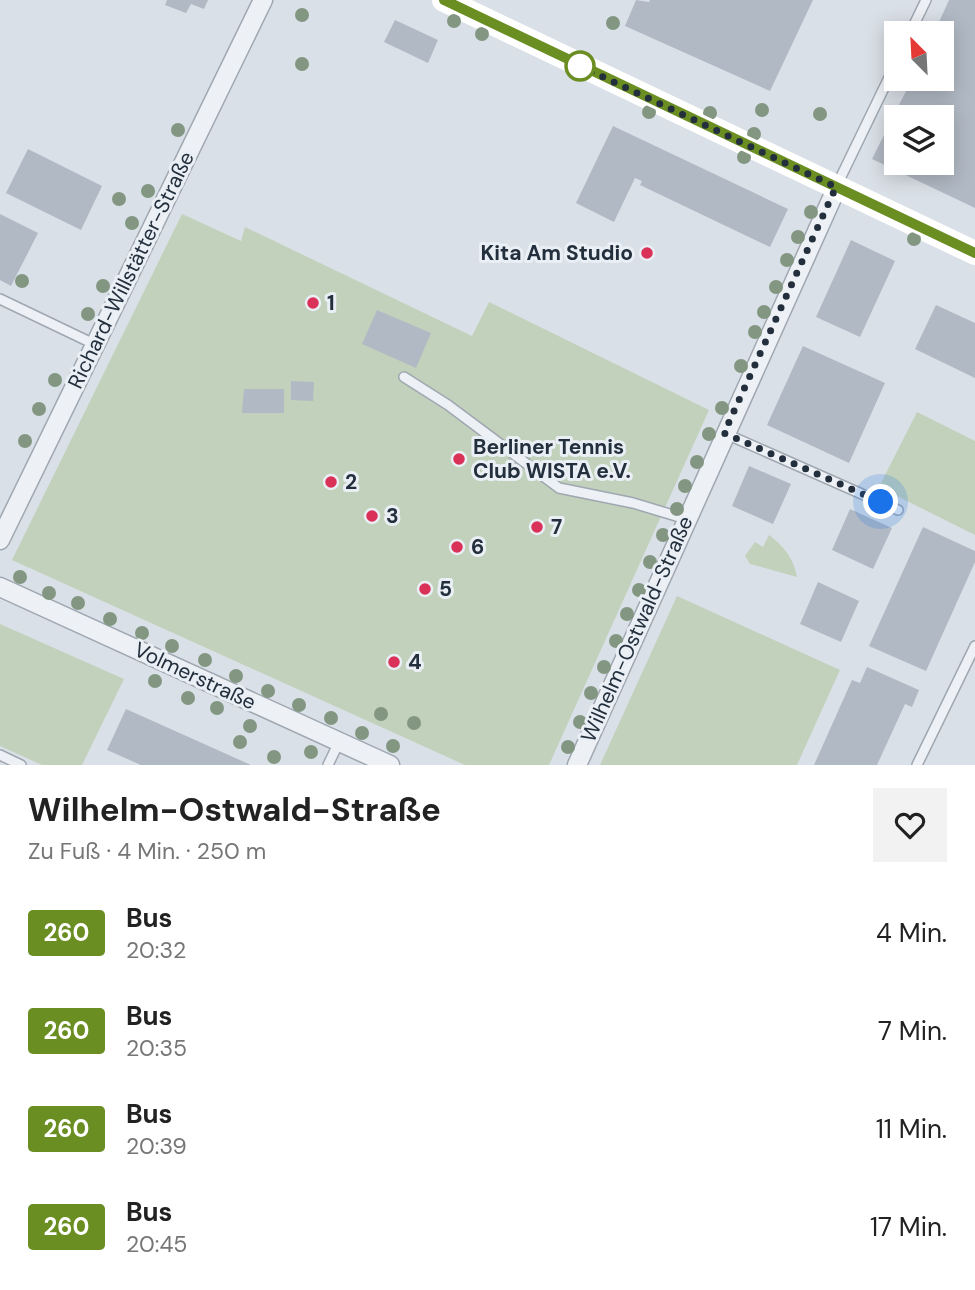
<!DOCTYPE html>
<html lang="de">
<head>
<meta charset="utf-8">
<style>
	:root { --surface:#fff; --page:#f2f2f2; --text:#222; --muted:#767676 }
	body { margin:0; font-family:"DM Sans",sans-serif; background:var(--page); color:var(--text); height:100vh; display:flex; flex-direction:column; font-size:26px; white-space:nowrap }
	* { box-sizing:border-box; margin:0 }
	p { font-size:23px; color:var(--muted) }
	.icon { flex:none; width:38px; height:38px; fill:none; stroke:currentColor; stroke-width:2; stroke-linecap:round; stroke-linejoin:round }
	.map { position:relative; height:765px; overflow:hidden }
	.side { display:flex; flex-direction:column; background:var(--surface); flex:1 }
	.side>* { flex:none }
	.badge { padding:0 14px; border-radius:5px; font-size:24px; line-height:46px }
	.needle { width:46px; rotate:336deg }
	.controls { position:absolute; left:884px; top:21px; display:grid; gap:14px }
	.controls a { display:grid; place-items:center; width:70px; height:70px; border-radius:0px; background:var(--surface); box-shadow:0 4px 18px #0003; font-size:35px }
	.you { position:absolute; width:35px; height:35px; margin:-18px; border:5px solid #fff; border-radius:50%; background:#1a73e8; box-shadow:0 0 0 10px #1a73e833 }
	.map>.badge { position:absolute; translate:-50% -50%; box-shadow:0 0 0 4px #fff }
	.round { display:grid; place-items:center; flex:none; width:74px; height:74px; border-radius:0px; background:var(--page) }
	.overview { display:flex; align-items:center; justify-content:space-between; height:119px; padding:0 28px }
	h1 { font-size:33px; font-weight:700; line-height:52px }
	ul { padding:0; list-style:none }
	li { display:flex; align-items:center; gap:21px; height:98px; padding:0 28px }
	li div { flex:1 }
	li b { display:block; font-size:26px }
	li em { font-style:normal }
	li .badge { min-width:77px; font-weight:700; text-align:center }
	.map>svg:first-child { display:block }
	.green { fill:#c2d1bb }
	.building { fill:#b1b9c4; fill-rule:evenodd }
	.lines { fill:none; stroke-linecap:round; stroke-linejoin:round }
	.lane-casing { stroke:#9fa7b1; stroke-width:12 }
	.street-casing { stroke:#9fa7b1; stroke-width:21 }
	.lane { stroke:#edf0f5; stroke-width:9 }
	.street { stroke:#edf0f5; stroke-width:18 }
	.secondary { stroke:#fff; stroke-width:24 }
	.tree { fill:#839682 }
	.line-casing { stroke:#fff; stroke-width:16 }
	.line { stroke:#6b8e23; stroke-width:10 }
	.walk { stroke:#232f3d; stroke-width:7; stroke-dasharray:0 12.6 }
	.stop-dot { fill:#fff; stroke:#6b8e23; stroke-width:3.5 }
	.poi-dot { fill:#d93157; stroke:#e9eff4; stroke-width:2.5 }
	.labels { text-anchor:middle; dominant-baseline:central; stroke-width:6; stroke-linejoin:round; paint-order:stroke }
	.poi-label { font-size:21px; font-weight:bold; fill:#232f3d; stroke:#e9eff4; text-anchor:start }
	.street-label { font-size:21px; fill:#232f3d; stroke:#e9eff4 }
</style>
</head>
<body>
<div class="map">
<svg width="975" height="765" viewBox="0 0 975 765">
	<rect width="100%" height="100%" fill="#dae0e7"/>
	<g class="green">
		<path d="M182 214 241 241 245 227 472 336 489 302 709 410 549 765H465L12 560Z"/>
		<path d="M917 412 975 441V535L879 487Z"/>
		<path d="M769 535C784 546 794 559 797 577L750 564 745 556 755 542 763 547Z"/>
		<path d="M677 596 840 670 797 765H600Z"/>
		<path d="M0 624 124 679 82 765H42L0 746Z"/>
	</g>
	<g class="building">
		<path d="M167 0H208L204 9 191 4 186 13 165 5Z"/>
		<path d="M636 0 649 2 650 0H813L770 91 625 26Z"/>
		<path d="M949 0H975V208L872 159 912 79H942V33H934ZM896 117H942V163H896Z"/>
		<path d="M395 20 438 40 428 63 384 42Z"/>
		<path d="M613 126 788 209 770 247 640 185 642 181 635 178 614 222 576 203Z"/>
		<path d="M28 149 102 186 81 230 6 193Z"/>
		<path d="M0 214 38 233 11 286 0 280Z"/>
		<path d="M851 240 895 261 860 337 816 317Z"/>
		<path d="M936 305 975 323V378L915 349Z"/>
		<path d="M377 310 431 333 416 368 362 344Z"/>
		<path d="M803 346 885 383 849 463 767 425Z"/>
		<path d="M291 381 314 382 313 401 291 400Z"/>
		<path d="M244 389H284V413H242Z"/>
		<path d="M749 466 791 484 773 524 732 506Z"/>
		<path d="M850 509 892 528 873 569 832 550Z"/>
		<path d="M923 527 975 551V562L926 671 869 646Z"/>
		<path d="M818 582 859 601 841 642 800 624Z"/>
		<path d="M867 667 919 690 912 707 905 704 877 765H814L852 680 860 683Z"/>
		<path d="M126 709 251 765H141L107 750Z"/>
	</g>
	<g class="lines">
		<g class="lane-casing">
			<g id="lane">
				<path d="M910 33 926 0"/>
				<path d="M837 185 896 63"/>
				<path d="M0 299 94 344"/>
				<path d="M404 377 448 405 559 488 633 503 686 519"/>
				<path d="M726 434 898 510"/>
				<path d="M0 755 21 765"/>
				<path d="M328 765 339 742"/>
				<path d="M917 765 975 646"/>
			</g>
		</g>
		<g class="street-casing">
			<g id="street">
				<path d="M0 540 263 0"/>
				<path d="M0 587 390 765"/>
				<path d="M577 765 837 187"/>
			</g>
		</g>
		<use href="#lane" class="lane"/>
		<use href="#street" class="street"/>
		<path class="secondary" d="M444 0 975 253"/>
	</g>
	<g class="tree">
		<circle cx="302" cy="15" r="7"/>
		<circle cx="454" cy="21" r="7"/>
		<circle cx="613" cy="23" r="7"/>
		<circle cx="482" cy="34" r="7"/>
		<circle cx="302" cy="64" r="7"/>
		<circle cx="762" cy="110" r="7"/>
		<circle cx="649" cy="112" r="7"/>
		<circle cx="710" cy="113" r="7"/>
		<circle cx="820" cy="114" r="7"/>
		<circle cx="178" cy="130" r="7"/>
		<circle cx="754" cy="134" r="7"/>
		<circle cx="744" cy="157" r="7"/>
		<circle cx="148" cy="191" r="7"/>
		<circle cx="119" cy="199" r="7"/>
		<circle cx="811" cy="212" r="7"/>
		<circle cx="132" cy="223" r="7"/>
		<circle cx="798" cy="237" r="7"/>
		<circle cx="914" cy="239" r="7"/>
		<circle cx="787" cy="260" r="7"/>
		<circle cx="22" cy="281" r="7"/>
		<circle cx="103" cy="286" r="7"/>
		<circle cx="776" cy="287" r="7"/>
		<circle cx="764" cy="312" r="7"/>
		<circle cx="88" cy="314" r="7"/>
		<circle cx="755" cy="332" r="7"/>
		<circle cx="741" cy="366" r="7"/>
		<circle cx="55" cy="380" r="7"/>
		<circle cx="722" cy="408" r="7"/>
		<circle cx="39" cy="409" r="7"/>
		<circle cx="709" cy="434" r="7"/>
		<circle cx="25" cy="441" r="7"/>
		<circle cx="697" cy="462" r="7"/>
		<circle cx="685" cy="486" r="7"/>
		<circle cx="677" cy="509" r="7"/>
		<circle cx="663" cy="535" r="7"/>
		<circle cx="650" cy="562" r="7"/>
		<circle cx="20" cy="577" r="7"/>
		<circle cx="639" cy="590" r="7"/>
		<circle cx="49" cy="593" r="7"/>
		<circle cx="78" cy="603" r="7"/>
		<circle cx="627" cy="614" r="7"/>
		<circle cx="110" cy="619" r="7"/>
		<circle cx="142" cy="633" r="7"/>
		<circle cx="616" cy="641" r="7"/>
		<circle cx="172" cy="646" r="7"/>
		<circle cx="205" cy="660" r="7"/>
		<circle cx="604" cy="667" r="7"/>
		<circle cx="236" cy="676" r="7"/>
		<circle cx="155" cy="681" r="7"/>
		<circle cx="268" cy="691" r="7"/>
		<circle cx="591" cy="693" r="7"/>
		<circle cx="188" cy="698" r="7"/>
		<circle cx="299" cy="705" r="7"/>
		<circle cx="217" cy="708" r="7"/>
		<circle cx="381" cy="714" r="7"/>
		<circle cx="331" cy="718" r="7"/>
		<circle cx="580" cy="722" r="7"/>
		<circle cx="414" cy="723" r="7"/>
		<circle cx="250" cy="726" r="7"/>
		<circle cx="362" cy="733" r="7"/>
		<circle cx="240" cy="742" r="7"/>
		<circle cx="393" cy="746" r="7"/>
		<circle cx="568" cy="747" r="7"/>
		<circle cx="311" cy="752" r="7"/>
		<circle cx="274" cy="757" r="7"/>
	</g>
	<g class="lines">
		<g class="line-casing">
			<path id="line" d="M444 0 975 253"/>
		</g>
		<use href="#line" class="line"/>
		<path class="walk" d="M580 66 836 187 724 433 881 502"/>
	</g>
	<circle class="stop-dot" cx="580" cy="66" r="14"/>
	<g class="poi-dot">
		<circle cx="647" cy="253" r="7"/>
		<circle cx="313" cy="303" r="7"/>
		<circle cx="459" cy="459" r="7"/>
		<circle cx="331" cy="482" r="7"/>
		<circle cx="372" cy="516" r="7"/>
		<circle cx="537" cy="527" r="7"/>
		<circle cx="457" cy="547" r="7"/>
		<circle cx="425" cy="589" r="7"/>
		<circle cx="394" cy="662" r="7"/>
	</g>
	<g class="labels">
		<g class="poi-label">
			<text x="633" y="253" text-anchor="end">Kita Am Studio</text>
			<text x="327" y="303">1</text>
			<text x="473" y="447">Berliner Tennis<tspan x="473" dy="24">Club WISTA e.V.</tspan></text>
			<text x="345" y="482">2</text>
			<text x="386" y="516">3</text>
			<text x="551" y="527">7</text>
			<text x="471" y="547">6</text>
			<text x="439" y="589">5</text>
			<text x="408" y="662">4</text>
		</g>
		<g class="street-label">
			<text transform="translate(131 270) rotate(-64)">Richard-Willstätter-Straße</text>
			<text transform="translate(637 629) rotate(-66)">Wilhelm-Ostwald-Straße</text>
			<text transform="translate(195 676) rotate(25)">Volmerstraße</text>
		</g>
	</g>
</svg>
<div class="controls">
<a><svg class="needle" viewBox="-14 -14 28 28"><path d="M0-13l5 13h-10z" fill="#e53935"/><path d="M0 13l5-13h-10z" fill="#767676"/></svg></a>
<a><svg class="icon" aria-label="layers" viewBox="0 0 24 24"><path d="M12 4l9 5-9 5-9-5zM3 14l9 5 9-5"/></svg></a>
</div>
<div class="you" style="left:881px;top:502px"></div>
</div>
<section class="side">
<div class="overview"><div><h1>Wilhelm-Ostwald-Straße</h1><p>Zu Fuß · 4 Min. · 250 m</p></div><a class="round"><svg class="icon" aria-label="heart" viewBox="0 0 24 24"><path d="M12 20l-8-8c-3-5 5-10 8-4 3-6 11-1 8 4z"/></svg></a></div>
<ul>
<li><span class="badge" style="background:#6b8e23;color:#fff">260</span><div><b>Bus</b><p>20:32</p></div><em>4 Min.</em></li>
<li><span class="badge" style="background:#6b8e23;color:#fff">260</span><div><b>Bus</b><p>20:35</p></div><em>7 Min.</em></li>
<li><span class="badge" style="background:#6b8e23;color:#fff">260</span><div><b>Bus</b><p>20:39</p></div><em>11 Min.</em></li>
<li><span class="badge" style="background:#6b8e23;color:#fff">260</span><div><b>Bus</b><p>20:45</p></div><em>17 Min.</em></li>
</ul>
</section>
</body>
</html>
